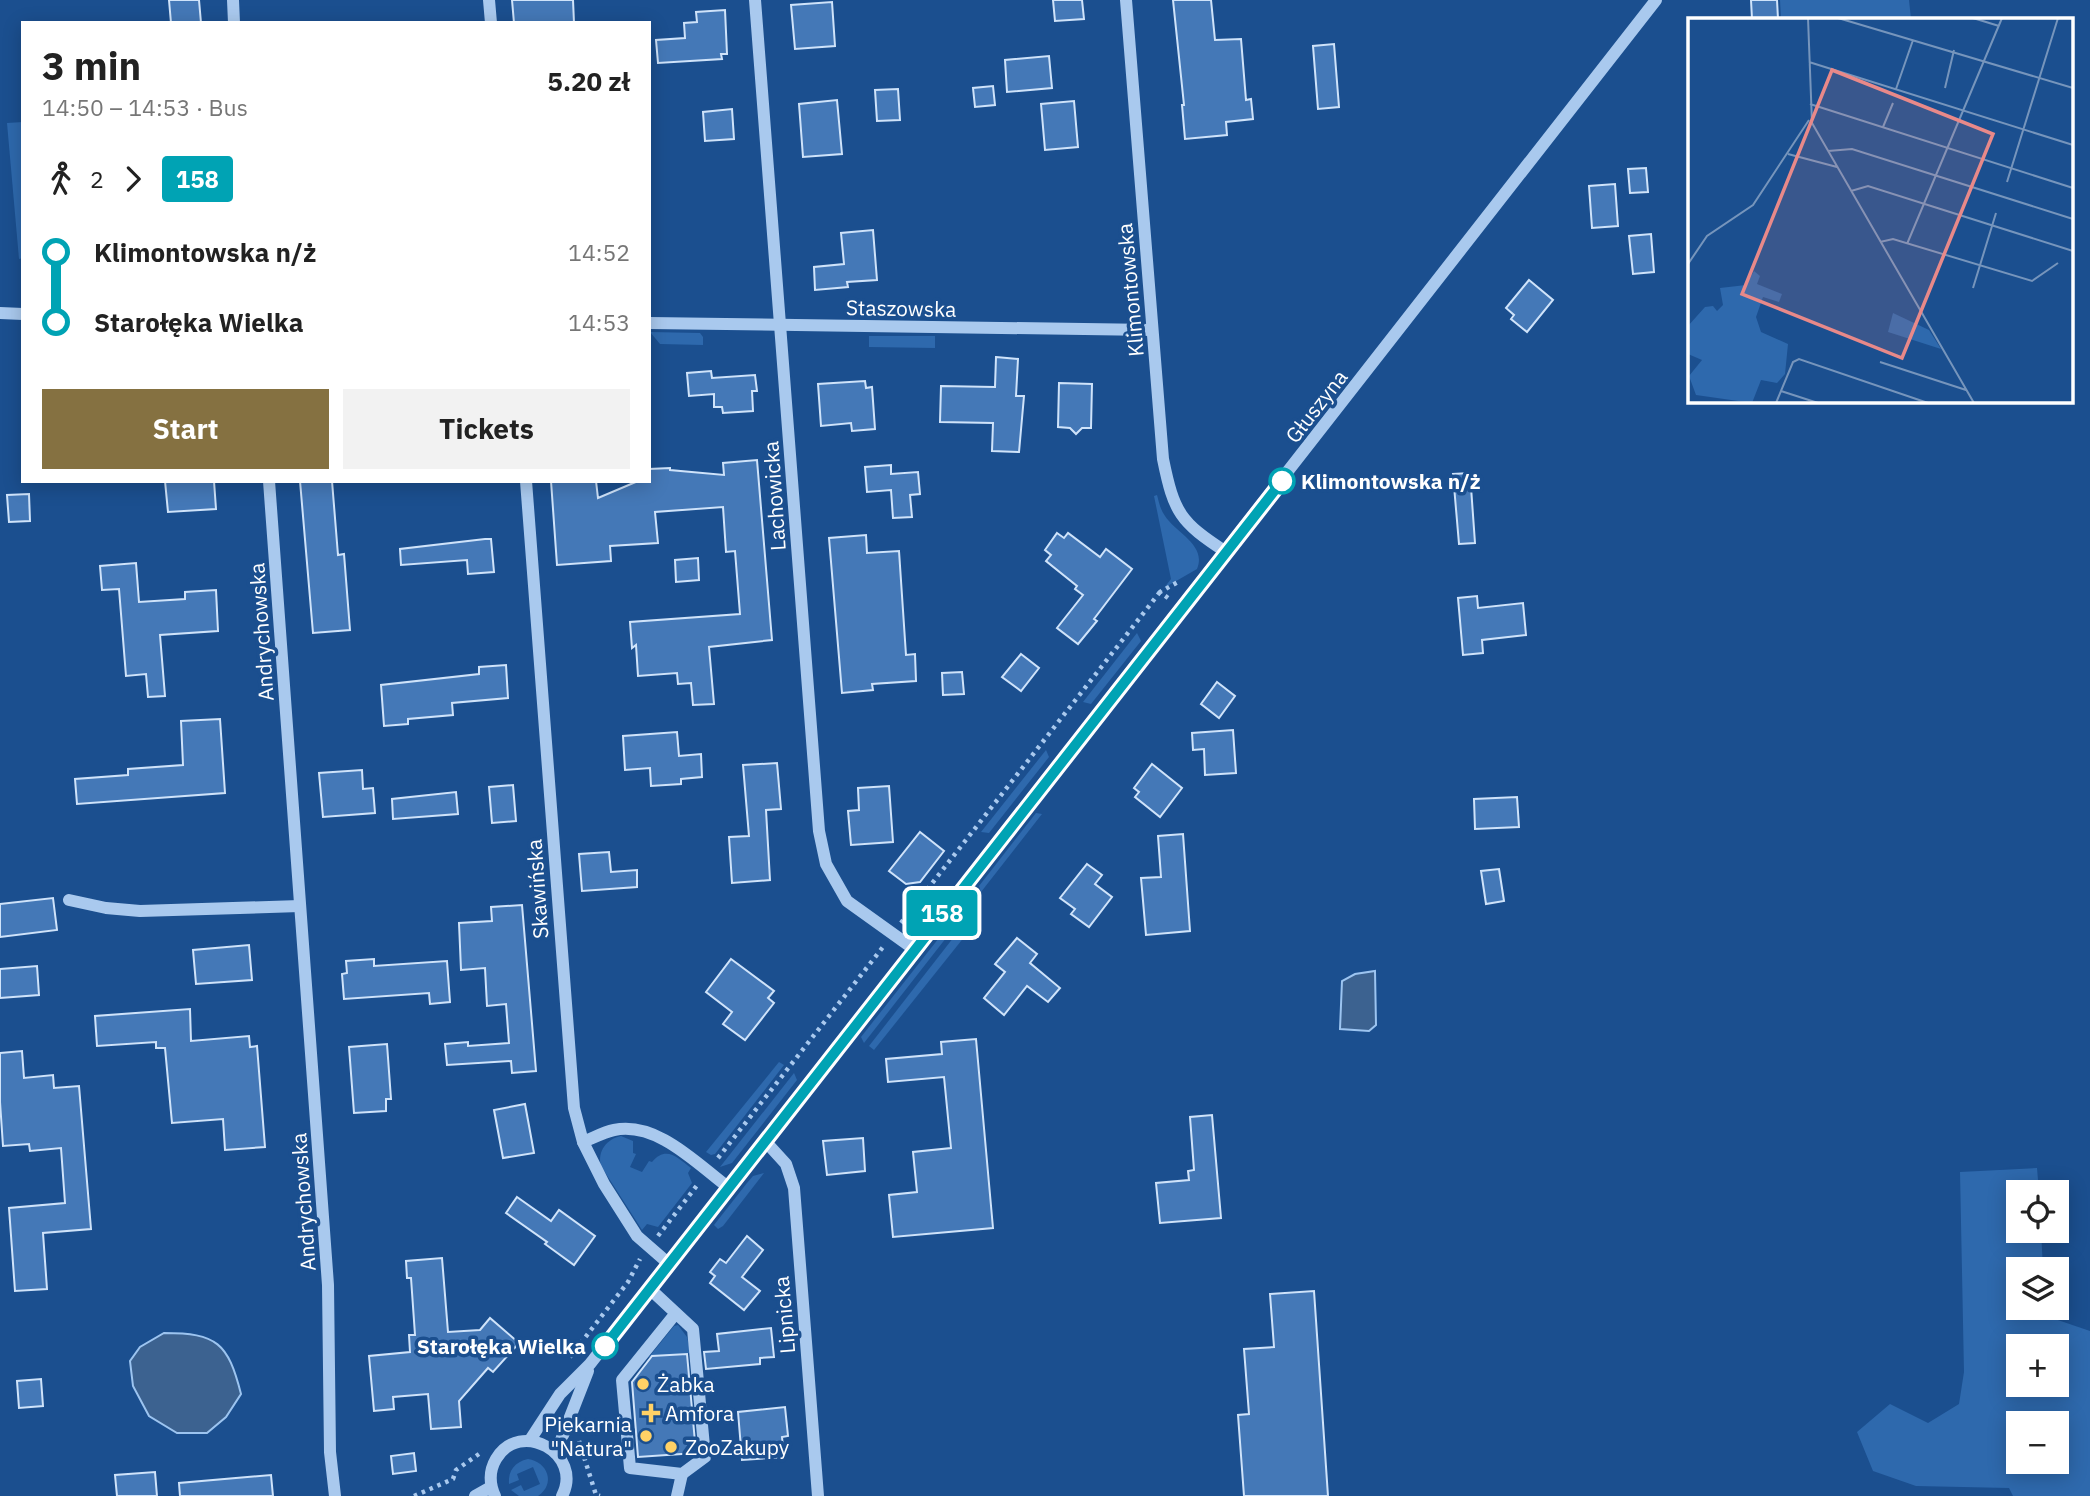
<!DOCTYPE html>
<html lang="en">
<head>
<meta charset="utf-8">
<style>
	:root { --surface:#fff; --page:#f2f2f2; --text:#222; --muted:#767676; --accent:#857141 }
	body { margin:0; font-family:"IBM Plex Sans",sans-serif; background:var(--page); color:var(--text); height:100vh; display:flex; flex-direction:column; font-size:26px; white-space:nowrap }
	* { box-sizing:border-box; margin:0 }
	p { font-size:23px; color:var(--muted) }
	.icon { flex:none; width:38px; height:38px; fill:none; stroke:currentColor; stroke-width:2; stroke-linecap:round; stroke-linejoin:round }
	.map { position:relative; flex:1; overflow:hidden }
	.side { position:absolute; left:21px; top:21px; width:630px; height:462px; display:flex; flex-direction:column; background:var(--surface); border-radius:0px; box-shadow:0 4px 18px #0003 }
	.side>* { flex:none }
	.badge { padding:0 14px; border-radius:5px; font-size:24px; line-height:46px }
	.controls { position:absolute; left:2006px; top:1180px; display:grid; gap:14px }
	.controls a { display:grid; place-items:center; width:63px; height:63px; border-radius:0px; background:var(--surface); box-shadow:0 4px 18px #0003; font-size:35px }
	.map>.badge { position:absolute; translate:-50% -50%; box-shadow:0 0 0 4px #fff }
	.legs { display:flex; align-items:center; gap:10px; height:77px; padding:0 21px; font-size:23px }
	.legs p { margin-inline-start:auto }
	.summary { display:flex; align-items:center; justify-content:space-between; height:119px; padding:0 21px }
	h1 { font-size:38px; font-weight:700; line-height:52px }
	.primary-button { display:flex; gap:14px; margin-top:auto; padding:14px 21px }
	.primary-button a { flex:1; height:80px; border-radius:0px; background:var(--accent); color:#fff; font-size:28px; font-weight:700; line-height:80px; text-align:center }
	.primary-button a+a { background:var(--page); color:var(--text) }
	ul { padding:0 21px; list-style:none }
	li { display:flex; align-items:center; gap:24px; height:70px; font-size:26px }
	li i { display:grid; place-items:center; width:10px; height:100%; margin:0 9px; background:currentColor }
	li i::after { content:''; width:18px; height:18px; margin:-9px; border:5px solid; border-radius:50%; background:var(--surface) }
	li p { margin-inline-start:auto }
	li:first-child i { background:linear-gradient(#0000 50%,currentColor 0) }
	li:last-child i { background:linear-gradient(currentColor 50%,#0000 0) }
	.map>svg:first-child { display:block }
	.green { fill:#2e69ad; fill-rule:evenodd }
	.water { fill:#3c6290; stroke:#9cc4f0; stroke-width:2 }
	.building { fill:#4478b7; stroke:#cfe3fa; stroke-width:2 }
	.lines { fill:none; stroke-linecap:round; stroke-linejoin:round }
	.path { stroke:#a9c9ee; stroke-width:4.5; stroke-dasharray:3.5 5; stroke-linecap:butt }
	.minor { stroke:#a9c9ee; stroke-width:12 }
	.line-1-casing { stroke:#fff; stroke-width:16 }
	.line-1 { stroke:#00a3b4; stroke-width:10 }
	.stop-1-dot { fill:#fff; stroke:#00a3b4; stroke-width:3.5 }
	.poi-dot { fill:#ffd166; stroke:#1b4f8f; stroke-width:2.5 }
	.labels { text-anchor:middle; dominant-baseline:central; stroke-width:7; stroke-linejoin:round; paint-order:stroke }
	.street-label { font-size:21px; fill:#fff; stroke:#1b4f8f }
	.stop-label { font-size:21px; font-weight:bold; fill:#fff; stroke:#1b4f8f; text-anchor:start }
	.poi-label { font-size:21px; fill:#fff; stroke:#1b4f8f; text-anchor:start }
	.inset-road { fill:none; stroke:#7695bc; stroke-width:2 }
	.view { fill:#e88989; fill-opacity:0.15; stroke:#e88989; stroke-width:3.5 }
	.inset-edge { fill:none; stroke:#fff; stroke-width:3.5 }
</style>
</head>
<body>
<div class="map">
<svg width="2090" height="1496" viewBox="0 0 2090 1496">
	<rect width="100%" height="100%" fill="#1b4f8f"/>
	<g class="green">
		<path d="M1780 0H1909L1911 19H1781Z"/>
		<path d="M23 122V258L19 259 7 123Z"/>
		<path d="M650 332 700 333 703 337V345L660 344Z"/>
		<path d="M869 336H935V348L869 347Z"/>
		<path d="M1157 495C1159 502 1160 509 1165 516 1176 533 1207 545 1197 569L1164 588 1171 579 1154 496Z"/>
		<path d="M1137 633 1141 641 1091 704 1083 702Z"/>
		<path d="M1046 750 1049 757 989 833 981 832Z"/>
		<path d="M1036 813 1042 814 981 892 979 886Z"/>
		<path d="M964 924 966 926 965 936 874 1050 869 1046Z"/>
		<path d="M946 929V938L864 1043 861 1037Z"/>
		<path d="M779 1062 784 1065 715 1154 711 1155 706 1152Z"/>
		<path d="M794 1073 797 1080 732 1163 720 1167Z"/>
		<path d="M621 1136 633 1141V1153L636 1154 630 1167 642 1172 649 1161 652 1162C666 1145 678 1158 691 1168L688 1173 692 1183 658 1227 647 1224 642 1230 601 1166C597 1151 607 1139 621 1136Z"/>
		<path d="M2037 1168 2039 1192H2018V1230H2041L2043 1269H2018V1307H2045L2046 1316 2090 1331V1496H2013L2009 1488 1916 1486 1873 1471 1857 1432 1890 1404 1928 1423 1959 1404 1964 1372 1960 1172ZM2018 1346H2056V1384H2018ZM2018 1423H2056V1461H2018Z"/>
		<path d="M764 1173 723 1226 718 1229 714 1225 747 1183 753 1176Z"/>
		<path d="M678 1325 687 1337 691 1353 649 1357 674 1326Z"/>
		<path d="M528 1459C548 1462 556 1484 538 1496H519L511 1490 521 1485 524 1491 540 1484 533 1467 517 1474 519 1480 509 1484C508 1470 515 1462 528 1459Z"/>
	</g>
	<g class="water">
		<path d="M1375 971 1376 1025 1369 1031 1340 1029 1342 981 1355 974Z"/>
		<path d="M164 1333C217 1333 228 1343 241 1394L226 1417 207 1433H177L149 1416 133 1386 130 1361 140 1347Z"/>
	</g>
	<g class="building">
		<path d="M169 0H199L201 23H171Z"/>
		<path d="M512 0H573L574 23H514Z"/>
		<path d="M1053 0H1082L1084 19 1055 21Z"/>
		<path d="M1173 0H1211L1215 40 1241 39 1246 100 1251 99 1253 119 1226 122 1227 135 1185 139 1182 105H1184Z"/>
		<path d="M1751 0H1777L1778 19H1752Z"/>
		<path d="M832 2 835 46 795 49 791 5Z"/>
		<path d="M725 10 727 54H721L722 59 658 63 656 40 685 38 684 23 697 22 696 12Z"/>
		<path d="M1334 44 1339 107 1318 109 1313 46Z"/>
		<path d="M1049 56 1052 88 1007 92 1005 60Z"/>
		<path d="M993 86 995 105 975 107 973 88Z"/>
		<path d="M898 89 900 120 877 121 875 90Z"/>
		<path d="M837 100 842 154 803 157 799 104Z"/>
		<path d="M1074 101 1078 147 1045 150 1041 104Z"/>
		<path d="M732 109 734 139 705 141 703 112Z"/>
		<path d="M1646 168 1648 192 1630 193 1628 169Z"/>
		<path d="M1615 184 1618 226 1592 228 1589 186Z"/>
		<path d="M873 230 877 280 847 282 848 287 815 290 814 267 844 264 841 233Z"/>
		<path d="M1651 234 1654 272 1633 274 1629 236Z"/>
		<path d="M1529 280 1553 300 1527 332 1511 319 1514 315 1506 308Z"/>
		<path d="M996 357 1018 359 1016 396H1024L1019 452 992 451 993 423 940 422 941 386 995 387Z"/>
		<path d="M711 371 712 378 755 375 757 391H752L753 411 723 413 722 407H714V394L689 396 687 373Z"/>
		<path d="M865 381 866 388 872 387 875 429 852 431 851 423 821 426 818 384Z"/>
		<path d="M1059 383 1092 384 1091 428H1082L1076 434 1070 428 1058 427Z"/>
		<path d="M757 460 772 640 709 647 714 704 693 705 691 683 678 684 677 673 638 676 636 645 632 648 630 622 740 614 735 551 726 552 723 507 655 512 658 543 610 546 611 561 557 565 551 481H596L598 498 638 481H649V469L670 468V470L724 475 723 463Z"/>
		<path d="M891 465V474L918 472 920 494 910 495 912 517 893 518 891 490 867 492 865 467Z"/>
		<path d="M1470 473 1475 543 1459 544 1453 474Z"/>
		<path d="M165 481H214L216 509 168 512Z"/>
		<path d="M300 481H332L338 555 344 554 350 630 313 633Z"/>
		<path d="M29 494 30 521 9 522 7 495Z"/>
		<path d="M1057 533 1064 538 1068 533 1100 557 1106 549 1132 569 1094 619 1097 621 1078 644 1057 628 1083 595 1075 589 1077 586 1046 561 1051 555 1045 550Z"/>
		<path d="M866 535 867 553 899 551 906 655 915 654 916 681 872 684 873 690 842 693 829 538Z"/>
		<path d="M485 539H491L494 572 468 574 467 560 401 565 400 549Z"/>
		<path d="M698 558 699 580 676 582 675 560Z"/>
		<path d="M136 563 139 602 185 599V592L216 590 218 631 160 635 165 696 148 697 146 674 126 676 119 589 102 590 100 566Z"/>
		<path d="M1477 596 1478 608 1523 603 1526 635 1482 640 1483 653 1463 655 1458 598Z"/>
		<path d="M1021 654 1039 668 1021 691 1002 677Z"/>
		<path d="M506 665 508 698 452 703 453 715 408 719V724L384 726 381 685 479 674V667Z"/>
		<path d="M962 672 964 694 943 695 942 673Z"/>
		<path d="M1217 682 1235 696 1219 718 1201 704Z"/>
		<path d="M220 719 225 793 77 804 75 779 128 775V769L183 765 181 721Z"/>
		<path d="M1233 730 1236 773 1205 775 1204 749 1193 750 1192 733Z"/>
		<path d="M677 732 679 756 701 754 702 777 681 779V784L651 786 650 768 625 770 623 736Z"/>
		<path d="M777 763 781 809 766 810 770 880 732 883 729 837 749 836 743 765Z"/>
		<path d="M1152 764 1182 788 1160 817 1135 797 1139 792 1134 788Z"/>
		<path d="M362 770 363 789 373 788 375 813 323 817 319 773Z"/>
		<path d="M513 785 516 821 492 823 489 787Z"/>
		<path d="M889 786 893 842 851 845 848 811 859 810 858 788Z"/>
		<path d="M456 792 458 814 393 819 392 799Z"/>
		<path d="M1517 797 1519 827 1475 829 1474 799Z"/>
		<path d="M920 832 944 851 920 882 906 884 889 871Z"/>
		<path d="M1183 834 1190 931 1146 935 1141 878 1161 877 1158 836Z"/>
		<path d="M609 852 611 872 637 870V887L582 891 579 854Z"/>
		<path d="M1087 864 1102 875 1095 884 1112 897 1089 927 1071 914 1075 909 1060 898Z"/>
		<path d="M1499 869 1504 901 1486 904 1481 871Z"/>
		<path d="M53 898 57 930 0 937V904Z"/>
		<path d="M522 905 536 1071 512 1073 511 1061 447 1065 445 1044 468 1042V1046L509 1043 506 1004 487 1006 485 968 461 970 459 923 492 921 491 907Z"/>
		<path d="M1017 938 1037 954 1030 963 1060 988 1048 1002 1027 986 1004 1015 984 998 1005 972 995 964Z"/>
		<path d="M249 945 252 980 196 984 193 950Z"/>
		<path d="M374 959V966L447 961 450 1002 430 1004 429 993 344 999 342 974 347 973 346 961Z"/>
		<path d="M731 959 774 991 768 998 774 1003 745 1040 723 1024 732 1012 706 992Z"/>
		<path d="M37 966 39 995 0 998V969Z"/>
		<path d="M190 1009 191 1041 249 1036 250 1047 257 1046 265 1147 225 1150 223 1119 172 1123 165 1048H156V1042L97 1046 95 1016Z"/>
		<path d="M976 1039 993 1228 893 1237 889 1195 917 1192 913 1152 951 1148 944 1077 888 1082 886 1059 942 1054 941 1042Z"/>
		<path d="M387 1044 391 1099H386V1111L354 1113 349 1047Z"/>
		<path d="M22 1051 24 1078 53 1075 54 1088 79 1086 91 1229 43 1233 47 1289 15 1291 9 1208 65 1203 61 1148 30 1151 29 1144 3 1146 0 1102V1053Z"/>
		<path d="M525 1104 534 1153 503 1158 494 1110Z"/>
		<path d="M1212 1115 1221 1218 1160 1223 1156 1183 1189 1180 1188 1171 1194 1170 1190 1117Z"/>
		<path d="M863 1138 865 1171 827 1175 823 1141Z"/>
		<path d="M517 1197 551 1221 559 1210 595 1236 574 1265 545 1244 547 1242 506 1213Z"/>
		<path d="M747 1236 763 1250 742 1277 760 1291 744 1310 710 1283 715 1276 710 1272 720 1259 726 1263Z"/>
		<path d="M442 1258 448 1332 480 1330 490 1318 519 1343 493 1372 488 1368 459 1401 461 1427 431 1429 428 1394 393 1397 394 1409 374 1411 369 1356 410 1352 409 1335H415L411 1278H407L406 1261Z"/>
		<path d="M1314 1291 1328 1496H1244L1238 1415 1249 1414 1244 1349 1274 1347 1270 1294Z"/>
		<path d="M771 1328 774 1357 760 1358V1364L706 1369 704 1352 719 1351 717 1334Z"/>
		<path d="M687 1354 696 1453 638 1457 632 1382 652 1356Z"/>
		<path d="M41 1379 43 1406 19 1408 17 1381Z"/>
		<path d="M785 1407 788 1436 782 1437 784 1457 742 1460 738 1412Z"/>
		<path d="M414 1453 416 1471 393 1474 391 1456Z"/>
		<path d="M155 1472 157 1496H117L115 1475Z"/>
		<path d="M271 1475 273 1496H180L179 1483Z"/>
	</g>
	<g class="lines">
		<g class="path">
			<path d="M1168 598 1160 592 1178 582"/>
			<path d="M901 923 1160 592"/>
			<path d="M718 1158 883 947"/>
			<path d="M658 1236 698 1184"/>
			<path d="M570 1357 628 1282 640 1259"/>
			<path d="M579 1441 596 1495 600 1496"/>
			<path d="M414 1496 453 1479 456 1470 479 1454"/>
		</g>
		<g class="minor">
			<path d="M233 0 234 23"/>
			<path d="M489 0 491 23"/>
			<path d="M755 0 819 831 826 864 847 901 914 949"/>
			<path d="M1126 0 1163 459C1174 513 1180 522 1226 552"/>
			<path d="M0 313 23 314"/>
			<path d="M649 323 1152 330"/>
			<path d="M269 481 328 1285 330 1452 335 1496"/>
			<path d="M526 481 574 1108 583 1142 604 1184 637 1236 668 1263"/>
			<path d="M69 900 106 908 140 911 300 906"/>
			<path d="M765 1141 786 1164 794 1188 818 1496"/>
			<path d="M583 1142C593 1138 604 1132 614 1130 657 1121 697 1164 728 1187"/>
			<path d="M650 1289 693 1329 705 1457 682 1474 630 1468 622 1380 676 1313"/>
			<path d="M530 1440 560 1394 590 1364 1656 0"/>
			<path d="M556 1453 588 1371"/>
			<path d="M475 1496 491 1487"/>
			<path d="M495 1496C489 1483 489 1471 496 1459 520 1418 584 1454 562 1496"/>
			<path d="M677 1496 682 1474"/>
		</g>
	</g>
	<g class="lines">
		<g class="line-1-casing">
			<path id="line-1" d="M605 1346 1282 481"/>
		</g>
		<use href="#line-1" class="line-1"/>
	</g>
	<g class="stop-1-dot">
		<circle cx="1282" cy="481" r="12"/>
		<circle cx="605" cy="1346" r="12"/>
	</g>
	<g class="poi-dot">
		<circle cx="643" cy="1384" r="7"/>
		<path d="M647.5 1402.5h7v7h7v7h-7v7h-7v-7h-7v-7h7z"/>
		<circle cx="646" cy="1436" r="7"/>
		<circle cx="671" cy="1447" r="7"/>
	</g>
	<g class="labels">
		<g class="street-label">
			<text transform="translate(1130 290) rotate(-95)">Klimontowska</text>
			<text transform="translate(901 308) rotate(1)">Staszowska</text>
			<text transform="translate(1316 406) rotate(-52)">Głuszyna</text>
			<text transform="translate(774 496) rotate(-94)">Lachowicka</text>
			<text transform="translate(261 632) rotate(-94)">Andrychowska</text>
			<text transform="translate(537 889) rotate(-94)">Skawińska</text>
			<text transform="translate(303 1202) rotate(-94)">Andrychowska</text>
			<text transform="translate(784 1315) rotate(-95)">Lipnicka</text>
		</g>
		<g class="stop-label">
			<text x="1301" y="481">Klimontowska n/ż</text>
			<text x="586" y="1346" text-anchor="end">Starołęka Wielka</text>
		</g>
		<g class="poi-label">
			<text x="657" y="1384">Żabka</text>
			<text x="665" y="1413">Amfora</text>
			<text x="632" y="1424" text-anchor="end">Piekarnia<tspan x="632" dy="24">"Natura"</tspan></text>
			<text x="685" y="1447">ZooZakupy</text>
		</g>
	</g>
	<g transform="translate(1688 18)">
		<rect width="385" height="385" fill="#1b4f8f"/>
		<path d="M66 253 72 258 69 266 94 276 91 284 75 279 68 299 73 314 100 326 97 356 89 365 73 362 64 385 8 377 1 358 14 342 0 336V308L17 289 25 288 29 293 35 287 32 270 58 267ZM205 295 241 312 253 331 200 314Z" fill="#2e69ad"/>
		<path class="inset-road" d="M120 0 124 105 286 385M150 0 385 70M285 0 311 8M121 44 385 127M257 70 266 32M208 71 225 22M122 86 385 170M195 109 205 85M140 133 164 131 385 201M100 136 149 149M319 164 370 0M163 173 180 168 385 233M192 224 205 221 344 263 370 245M219 226 314 0M0 246 19 218 65 187 121 102M285 270 308 195M192 344 278 372M93 373 130 385M88 385 105 344 111 341 240 385"/>
		<path class="view" d="M144 52 305 116 214 340 54 276Z"/>
		<rect width="385" height="385" class="inset-edge"/>
	</g>
</svg>
<div class="controls">
<a><svg class="icon" aria-label="locate" viewBox="0 0 24 24"><circle cx="12" cy="12" r="6"/><path d="M12 2v4M12 18v4M2 12h4M18 12h4"/></svg></a>
<a><svg class="icon" aria-label="layers" viewBox="0 0 24 24"><path d="M12 4l9 5-9 5-9-5zM3 14l9 5 9-5"/></svg></a>
<a>+</a>
<a>−</a>
</div>
<b class="badge" style="left:942px;top:913px;background:#00a3b4;color:#fff">158</b>
<section class="side">
<div class="summary"><div><h1>3 min</h1><p>14:50 – 14:53 · Bus</p></div><b>5.20 zł</b></div>
<div class="legs"><svg class="icon" aria-label="walk" viewBox="0 0 24 24"><circle cx="13" cy="4" r="2"/><path d="M13 8l-2 6 4 7M11 14l-3 7M7 12l3-4h3l4 4"/></svg>2<svg class="icon" aria-label="forward" viewBox="0 0 24 24"><path d="M9 5l7 7-7 7"/></svg><b class="badge" style="background:#00a3b4;color:#fff">158</b></div>
<ul>
<li><i style="color:#00a3b4"></i><b>Klimontowska n/ż</b><p>14:52</p></li>
<li><i style="color:#00a3b4"></i><b>Starołęka Wielka</b><p>14:53</p></li>
</ul>
<div class="primary-button"><a>Start</a><a>Tickets</a></div>
</section>
</div>
</body>
</html>
